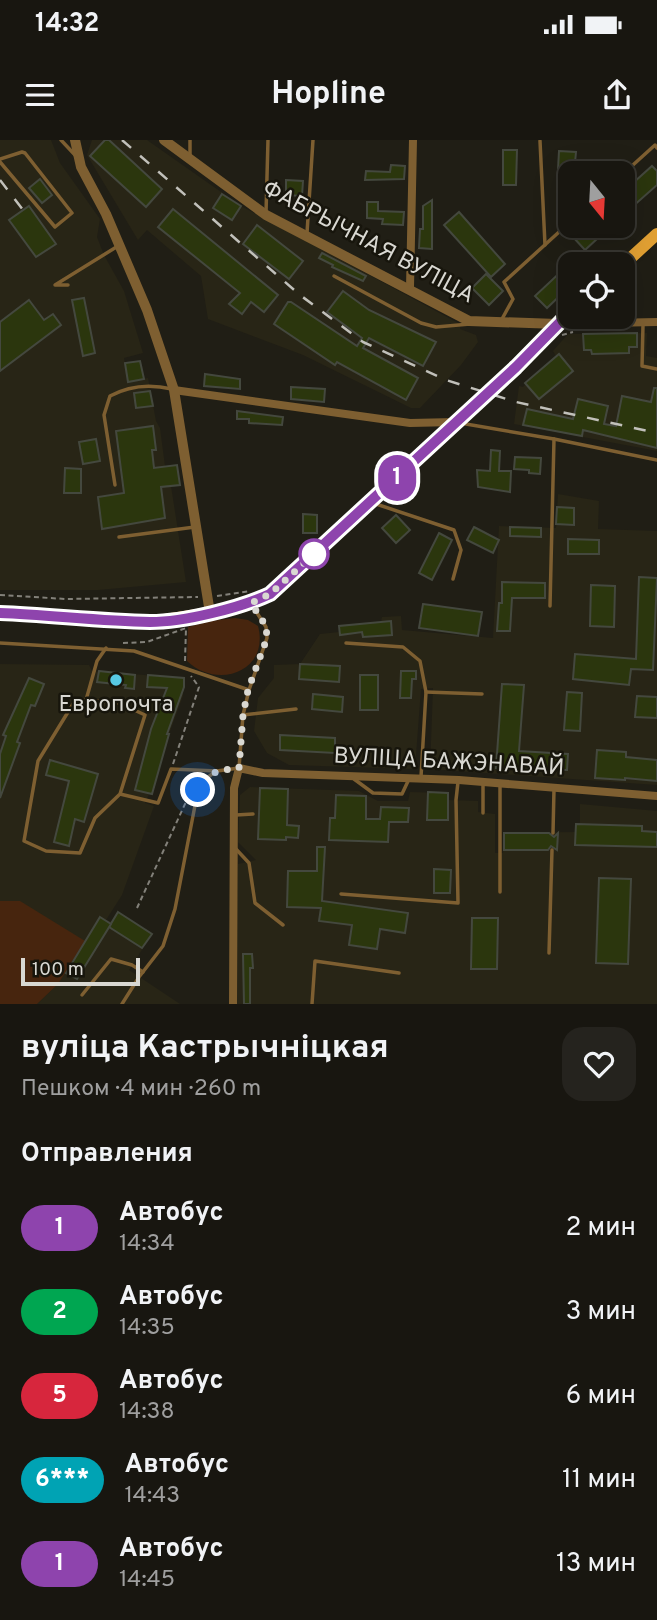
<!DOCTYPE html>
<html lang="ru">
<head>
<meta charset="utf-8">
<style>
	:root { --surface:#181610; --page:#25231e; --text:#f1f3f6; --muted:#9f9f9f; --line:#363530 }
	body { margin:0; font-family:Overpass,sans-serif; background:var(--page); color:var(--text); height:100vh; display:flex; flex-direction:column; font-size:26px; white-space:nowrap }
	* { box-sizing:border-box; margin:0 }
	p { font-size:23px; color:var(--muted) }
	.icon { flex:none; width:38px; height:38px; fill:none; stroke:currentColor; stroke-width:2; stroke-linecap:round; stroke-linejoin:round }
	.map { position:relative; height:864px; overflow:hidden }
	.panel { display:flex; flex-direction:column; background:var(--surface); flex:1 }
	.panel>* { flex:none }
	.badge { padding:0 14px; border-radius:23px; font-size:24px; line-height:46px }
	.needle { width:46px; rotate:162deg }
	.controls { position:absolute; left:558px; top:21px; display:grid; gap:14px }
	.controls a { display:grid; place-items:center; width:77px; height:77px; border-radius:14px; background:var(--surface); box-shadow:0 7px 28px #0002,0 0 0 2px var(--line); font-size:35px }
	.scale { position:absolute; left:21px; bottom:18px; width:119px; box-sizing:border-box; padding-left:7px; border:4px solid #d9d8d2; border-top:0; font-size:19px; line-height:24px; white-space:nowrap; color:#d9d8d2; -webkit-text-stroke:5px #17150c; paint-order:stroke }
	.you { position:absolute; width:35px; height:35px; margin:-18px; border:5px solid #fff; border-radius:50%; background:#1a73e8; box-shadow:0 0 0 10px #1a73e833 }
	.map>.badge { position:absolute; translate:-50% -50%; box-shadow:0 0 0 4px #fff }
	h2 { padding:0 21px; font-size:26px; line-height:63px }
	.round { display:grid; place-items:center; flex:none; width:74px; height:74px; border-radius:21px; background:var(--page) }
	.summary { display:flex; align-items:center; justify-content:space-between; height:119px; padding:0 21px }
	h1 { font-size:33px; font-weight:700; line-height:52px }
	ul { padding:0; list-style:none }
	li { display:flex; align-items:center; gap:21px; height:84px; padding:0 21px }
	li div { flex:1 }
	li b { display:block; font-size:26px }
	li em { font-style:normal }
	li .badge { min-width:77px; font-weight:700; text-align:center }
	.status { display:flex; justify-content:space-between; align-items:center; height:49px; padding:0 35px; background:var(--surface); direction:ltr }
	.status svg { height:19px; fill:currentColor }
	header { display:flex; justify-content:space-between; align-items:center; height:91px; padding:0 21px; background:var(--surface); font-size:32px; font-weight:700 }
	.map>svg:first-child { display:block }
	.built { fill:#282516 }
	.green { fill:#47250e }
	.building { fill:#2b360d; stroke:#44483e; stroke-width:2 }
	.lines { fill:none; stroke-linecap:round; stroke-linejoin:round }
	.path { stroke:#83817a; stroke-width:2; stroke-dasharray:5 3.5; stroke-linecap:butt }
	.service { stroke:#7e5f31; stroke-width:3.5 }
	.minor { stroke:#7e5f31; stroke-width:8 }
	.tertiary { stroke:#7e5f31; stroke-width:10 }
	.primary { stroke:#e1a033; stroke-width:12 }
	.rail { stroke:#c1c0ba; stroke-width:2.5; stroke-dasharray:12 12; stroke-linecap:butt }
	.line-casing { stroke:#fff; stroke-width:16 }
	.line { stroke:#8e44ad; stroke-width:10 }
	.walk { stroke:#d9d8d2; stroke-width:7; stroke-dasharray:0 12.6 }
	.stop-dot { fill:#fff; stroke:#8e44ad; stroke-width:3.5 }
	.poi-dot { fill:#57c9e3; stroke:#17150c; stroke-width:2.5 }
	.labels { text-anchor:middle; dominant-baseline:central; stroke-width:5; stroke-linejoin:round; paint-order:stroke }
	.street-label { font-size:23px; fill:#d9d8d2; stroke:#17150c }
	.poi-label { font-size:23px; fill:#d9d8d2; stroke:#17150c }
</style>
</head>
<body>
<div class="status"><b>14:32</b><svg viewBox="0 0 49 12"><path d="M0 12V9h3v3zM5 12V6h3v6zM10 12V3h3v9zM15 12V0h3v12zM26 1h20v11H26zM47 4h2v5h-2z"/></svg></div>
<header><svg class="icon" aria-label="menu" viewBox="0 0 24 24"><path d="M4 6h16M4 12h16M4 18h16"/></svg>Hopline<svg class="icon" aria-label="share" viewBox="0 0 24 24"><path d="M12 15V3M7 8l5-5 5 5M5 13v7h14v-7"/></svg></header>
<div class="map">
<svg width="657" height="864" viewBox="0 0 657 864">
	<rect width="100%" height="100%" fill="#201e15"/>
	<g class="built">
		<path d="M0 0H51L60 23 100 79 97 97 104 115 124 151 143 213 124 218 128 241 148 238 156 281 160 288 165 326 177 325 180 345 171 346 186 442 98 450H0Z"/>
		<path d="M92 0H147L241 66 460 184V189L476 195 478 202 461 225 420 268H411L303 215 208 179 201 136 147 90 138 100 87 15Z"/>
		<path d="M647 193 646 216 657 218V311L514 284 519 246 523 247 556 216 553 211 568 194Z"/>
		<path d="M558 354 599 361 598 389 657 391V645L430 629 433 548 421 549 415 629 289 625 267 613 254 591 258 558 274 538V525L300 524 320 494 339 492V486L381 482 382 477 401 476 402 490 493 498 499 386 556 388Z"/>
		<path d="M0 524 89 525 92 531 184 538 183 556 169 594 152 655 149 654 145 663 154 666 122 755 106 780 152 794 129 830 180 864H37L58 844 20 761H0Z"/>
		<path d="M250 647 359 651 378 661H408L410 652 448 653 449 660 478 661V672L495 674V713H503L504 693 575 692 576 684 580 683V664L657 671V864H235L238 724 256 720 238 702 240 655Z"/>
	</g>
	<g class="green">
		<path d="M235 478 248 480 258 486C270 532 217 550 187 521L188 487 211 481Z"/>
		<path d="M0 761H20L85 801 58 844 37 864H0Z"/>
	</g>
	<g class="building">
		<path d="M105 0H109L162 49 146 67 90 16Z"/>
		<path d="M503 10H517L516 45H503Z"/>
		<path d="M559 11 576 12 574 33H570V49L557 48Z"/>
		<path d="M391 25 405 26 404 39 365 40 366 31 390 32Z"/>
		<path d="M652 26 657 31V45L623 75V52Z"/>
		<path d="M40 39 52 55 42 63 29 48Z"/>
		<path d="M286 40 303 41 302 56 286 55Z"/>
		<path d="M222 54 241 66 232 80 213 68Z"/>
		<path d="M432 60V109L419 108 420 89H423V66Z"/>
		<path d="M367 62H378V71L404 72 403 85 382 84 383 79 367 78Z"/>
		<path d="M29 66 56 104 36 117 9 80Z"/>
		<path d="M173 69 278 155 264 172 251 162 242 174 229 164 240 153 158 87Z"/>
		<path d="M459 72 505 124 491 137 444 85Z"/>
		<path d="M257 85 303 121 289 139 243 104Z"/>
		<path d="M586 86H611L585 110 573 97Z"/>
		<path d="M582 112 594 124H570V146L547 168 535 156Z"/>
		<path d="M322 113 366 136 363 141 332 127 333 125 319 118Z"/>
		<path d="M486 134 503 151 489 165 472 148Z"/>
		<path d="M343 151 369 170 436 202 423 226 369 198 363 208 418 238 406 260 337 222 335 225 274 184 288 162H291L357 206 362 198 327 172Z"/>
		<path d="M84 158 95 213 83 216 72 160Z"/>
		<path d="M29 160 44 180 53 174 61 185 0 231V182Z"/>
		<path d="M637 193V207H629V213L592 214 591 210H584L583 194Z"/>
		<path d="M559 214 573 231 539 259 525 243Z"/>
		<path d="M140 221 144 239 128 242 125 223Z"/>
		<path d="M205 234 240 239V249L204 246Z"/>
		<path d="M291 247 325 249 324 262 291 259Z"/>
		<path d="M654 248H657V308L583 290 582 296 523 285 527 269 573 279 578 259 608 266 604 284 616 286 622 256 651 262Z"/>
		<path d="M150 251 153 266 136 268 134 253Z"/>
		<path d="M237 271 283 277 282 285 249 283V279H237Z"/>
		<path d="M153 286 156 310H152L154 328 177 325 180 345 161 347 165 378 102 389 98 357 124 353 116 291Z"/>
		<path d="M96 299 100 321 83 324 79 302Z"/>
		<path d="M491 310 500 311 499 331H511L510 352 478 347 477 330 490 331Z"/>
		<path d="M515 317 541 318 540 334 529 333V330L514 329Z"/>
		<path d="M65 328 81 329V353H64Z"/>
		<path d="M557 367 574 368V385L556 384Z"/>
		<path d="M303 374 317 375V393H303Z"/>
		<path d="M396 375 410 390 396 403 382 388Z"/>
		<path d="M474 387 499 400 493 413 467 400Z"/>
		<path d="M510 387 541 388V397L510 396Z"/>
		<path d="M439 393 452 400 432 440 419 433Z"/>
		<path d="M568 399 599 400V414H568Z"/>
		<path d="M639 437 657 438 653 530 631 529 629 545 573 539 575 514 636 519Z"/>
		<path d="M502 442 545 443V458H512L510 491H497L499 463H502Z"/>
		<path d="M591 445 615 446 614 487 590 486Z"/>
		<path d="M423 464 482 472 478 496 419 488Z"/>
		<path d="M391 481 392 495 363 497 362 492 340 495 339 486Z"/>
		<path d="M300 524 340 526 339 542 299 539Z"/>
		<path d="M99 531 135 535 134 549 125 548 126 545 97 542Z"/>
		<path d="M401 531H416V539H412L411 558H400Z"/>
		<path d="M148 535 184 538V547L167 594H169L152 654 135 650 151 589 167 548 147 547Z"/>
		<rect x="360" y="535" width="18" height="35"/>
		<path d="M29 538 44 544 35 566 31 565 17 602 20 603 0 658V614L6 596 3 595Z"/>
		<path d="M502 544 524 545 519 611 568 614 567 630 496 628Z"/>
		<path d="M567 552 582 553 580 591 564 590Z"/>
		<path d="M313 554 343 557 342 572 312 569Z"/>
		<path d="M637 556 657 557V578L635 577Z"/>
		<path d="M280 595 335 598V613L280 610Z"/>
		<path d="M597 610 626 612V617L657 620V641L625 638V640L595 638Z"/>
		<path d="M50 620 98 634 84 682 75 679 69 706 54 702 69 641 46 635Z"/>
		<path d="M260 648 288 649 287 685 299 686 298 698 286 697V700L258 699Z"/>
		<path d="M428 652 448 653V680H427Z"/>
		<path d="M336 655 366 656V679H380L381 667 409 668 408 682H389L388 702 329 700 330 678H335Z"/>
		<path d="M576 684 642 686V691L657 692V707L575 705Z"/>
		<path d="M504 693H549L554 697 558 693 557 710 551 706 548 710H504Z"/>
		<path d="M317 707H325L322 761 408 773 405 793 380 789 377 809 349 805 352 785 319 781 321 768 287 767 288 731H317Z"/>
		<path d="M434 729 451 730 450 753H434Z"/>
		<path d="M599 738 631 739 628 824 596 823Z"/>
		<path d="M118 772 152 794 142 808 109 787Z"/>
		<path d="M100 777 111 784 77 839 66 833Z"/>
		<path d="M472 778H498L497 829H471Z"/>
		<path d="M243 814H252L253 828H250V864H244Z"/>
	</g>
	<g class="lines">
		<g class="path">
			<path d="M562 195 573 192"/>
			<path d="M0 455 66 459 198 457"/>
			<path d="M217 456 250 451"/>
			<path d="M123 503 147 502 186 488 185 521"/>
			<path d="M173 624 199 547 191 536"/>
			<path d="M137 768 191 651"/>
		</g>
		<g class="service">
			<path d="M61 0 75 15"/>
			<path d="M540 1 545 105"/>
			<path d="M190 18V0"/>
			<path d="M0 19 22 12 25 13 72 73 55 87 0 22"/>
			<path d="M623 34 655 5 657 8"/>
			<path d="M266 73 268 0"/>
			<path d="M307 93 313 0"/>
			<path d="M334 136 421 183 436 187 470 184"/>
			<path d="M68 145H55L118 106"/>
			<path d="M502 179 513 159 504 142 570 82"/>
			<path d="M643 185 642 226 657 229"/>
			<path d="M460 283 554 299 657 320"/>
			<path d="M115 345 104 275 110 256C130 245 151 244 172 249"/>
			<path d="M373 363 454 390 461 410 453 439"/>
			<path d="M119 397 195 387"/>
			<path d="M550 466 554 299"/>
			<path d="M0 503 134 511 249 550"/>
			<path d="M346 503 403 507 420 521 426 552 421 637"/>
			<path d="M426 552 482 554"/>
			<path d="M86 560 97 521 106 508"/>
			<path d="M243 575 296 569"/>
			<path d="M354 639 373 653 402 654 409 639"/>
			<path d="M500 645V752"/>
			<path d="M120 654 145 575 119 563 76 559 38 621 24 701 46 711 80 713 95 678 120 654 158 663 171 629 217 631 239 628 243 575 249 550 267 498 266 487 252 465"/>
			<path d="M483 673V643"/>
			<path d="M236 675 253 674"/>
			<path d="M553 693 554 649"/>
			<path d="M235 708 249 723 255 763 283 785"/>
			<path d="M341 754 458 763 456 660 458 642"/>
			<path d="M549 813 552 710"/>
			<path d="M82 855 111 819 132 825 143 832"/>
			<path d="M122 864 139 837 163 806 175 769 198 650 201 642 215 632"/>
			<path d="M312 864 315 821 399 833"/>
		</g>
		<g class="minor">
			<path d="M410 148 413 0"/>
			<path d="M558 184 657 182"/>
			<path d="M174 250 410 283 455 282"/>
			<path d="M233 864 234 648 239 628 263 633 459 640 657 656"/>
		</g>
		<g class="tertiary">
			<path d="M75 0 81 27 106 74 147 170 174 250 210 473"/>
			<path d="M164 0 266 75 469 181 558 184"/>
		</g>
		<g class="primary">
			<path d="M623 125 657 94"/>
			<path d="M0 473 152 482 210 473 251 463 270 454 516 227 570 172"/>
		</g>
		<g class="rail">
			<path d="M122 0 300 155 363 202 446 240 516 262 657 293"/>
			<path d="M0 40 23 70"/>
		</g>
	</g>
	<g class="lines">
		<g class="line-casing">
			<path id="line" d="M0 473C50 475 100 481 150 482 184 482 240 468 270 454L516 227 570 172"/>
		</g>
		<use href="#line" class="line"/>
		<path class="walk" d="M198 650C206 631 221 630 239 628L243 575 248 550 267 498 266 486 251 463 270 454 314 414"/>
	</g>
	<circle class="stop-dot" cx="314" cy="414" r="14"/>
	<circle class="poi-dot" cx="116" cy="540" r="7"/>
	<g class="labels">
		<g class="street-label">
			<text transform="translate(368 103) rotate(28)">ФАБРЫЧНАЯ ВУЛІЦА</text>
			<text transform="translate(449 623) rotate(3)">ВУЛІЦА БАЖЭНАВАЙ</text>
		</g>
		<g class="poi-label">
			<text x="116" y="565">Европочта</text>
		</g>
	</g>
</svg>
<div class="controls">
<a><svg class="needle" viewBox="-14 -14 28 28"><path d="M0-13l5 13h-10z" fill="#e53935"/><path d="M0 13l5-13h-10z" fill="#9f9f9f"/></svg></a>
<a><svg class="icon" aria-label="locate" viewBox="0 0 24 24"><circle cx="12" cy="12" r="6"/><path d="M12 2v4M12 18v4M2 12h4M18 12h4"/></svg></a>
</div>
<div class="scale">100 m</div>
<div class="you" style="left:198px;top:650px"></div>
<b class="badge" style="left:397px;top:338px;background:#8e44ad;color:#fff">1</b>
</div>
<section class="panel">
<div class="summary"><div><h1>вуліца Кастрычніцкая</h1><p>Пешком · 4 мин · 260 m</p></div><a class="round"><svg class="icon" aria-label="heart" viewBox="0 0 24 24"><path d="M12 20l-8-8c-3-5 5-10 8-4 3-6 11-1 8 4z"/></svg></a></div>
<h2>Отправления</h2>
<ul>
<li><span class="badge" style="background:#8e44ad;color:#fff">1</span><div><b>Автобус</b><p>14:34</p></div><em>2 мин</em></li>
<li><span class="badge" style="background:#00a651;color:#fff">2</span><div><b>Автобус</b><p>14:35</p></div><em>3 мин</em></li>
<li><span class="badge" style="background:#d7263d;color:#fff">5</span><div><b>Автобус</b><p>14:38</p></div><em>6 мин</em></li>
<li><span class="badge" style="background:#00a3b4;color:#fff">6***</span><div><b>Автобус</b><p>14:43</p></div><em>11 мин</em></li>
<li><span class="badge" style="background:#8e44ad;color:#fff">1</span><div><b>Автобус</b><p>14:45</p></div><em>13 мин</em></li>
</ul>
</section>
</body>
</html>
